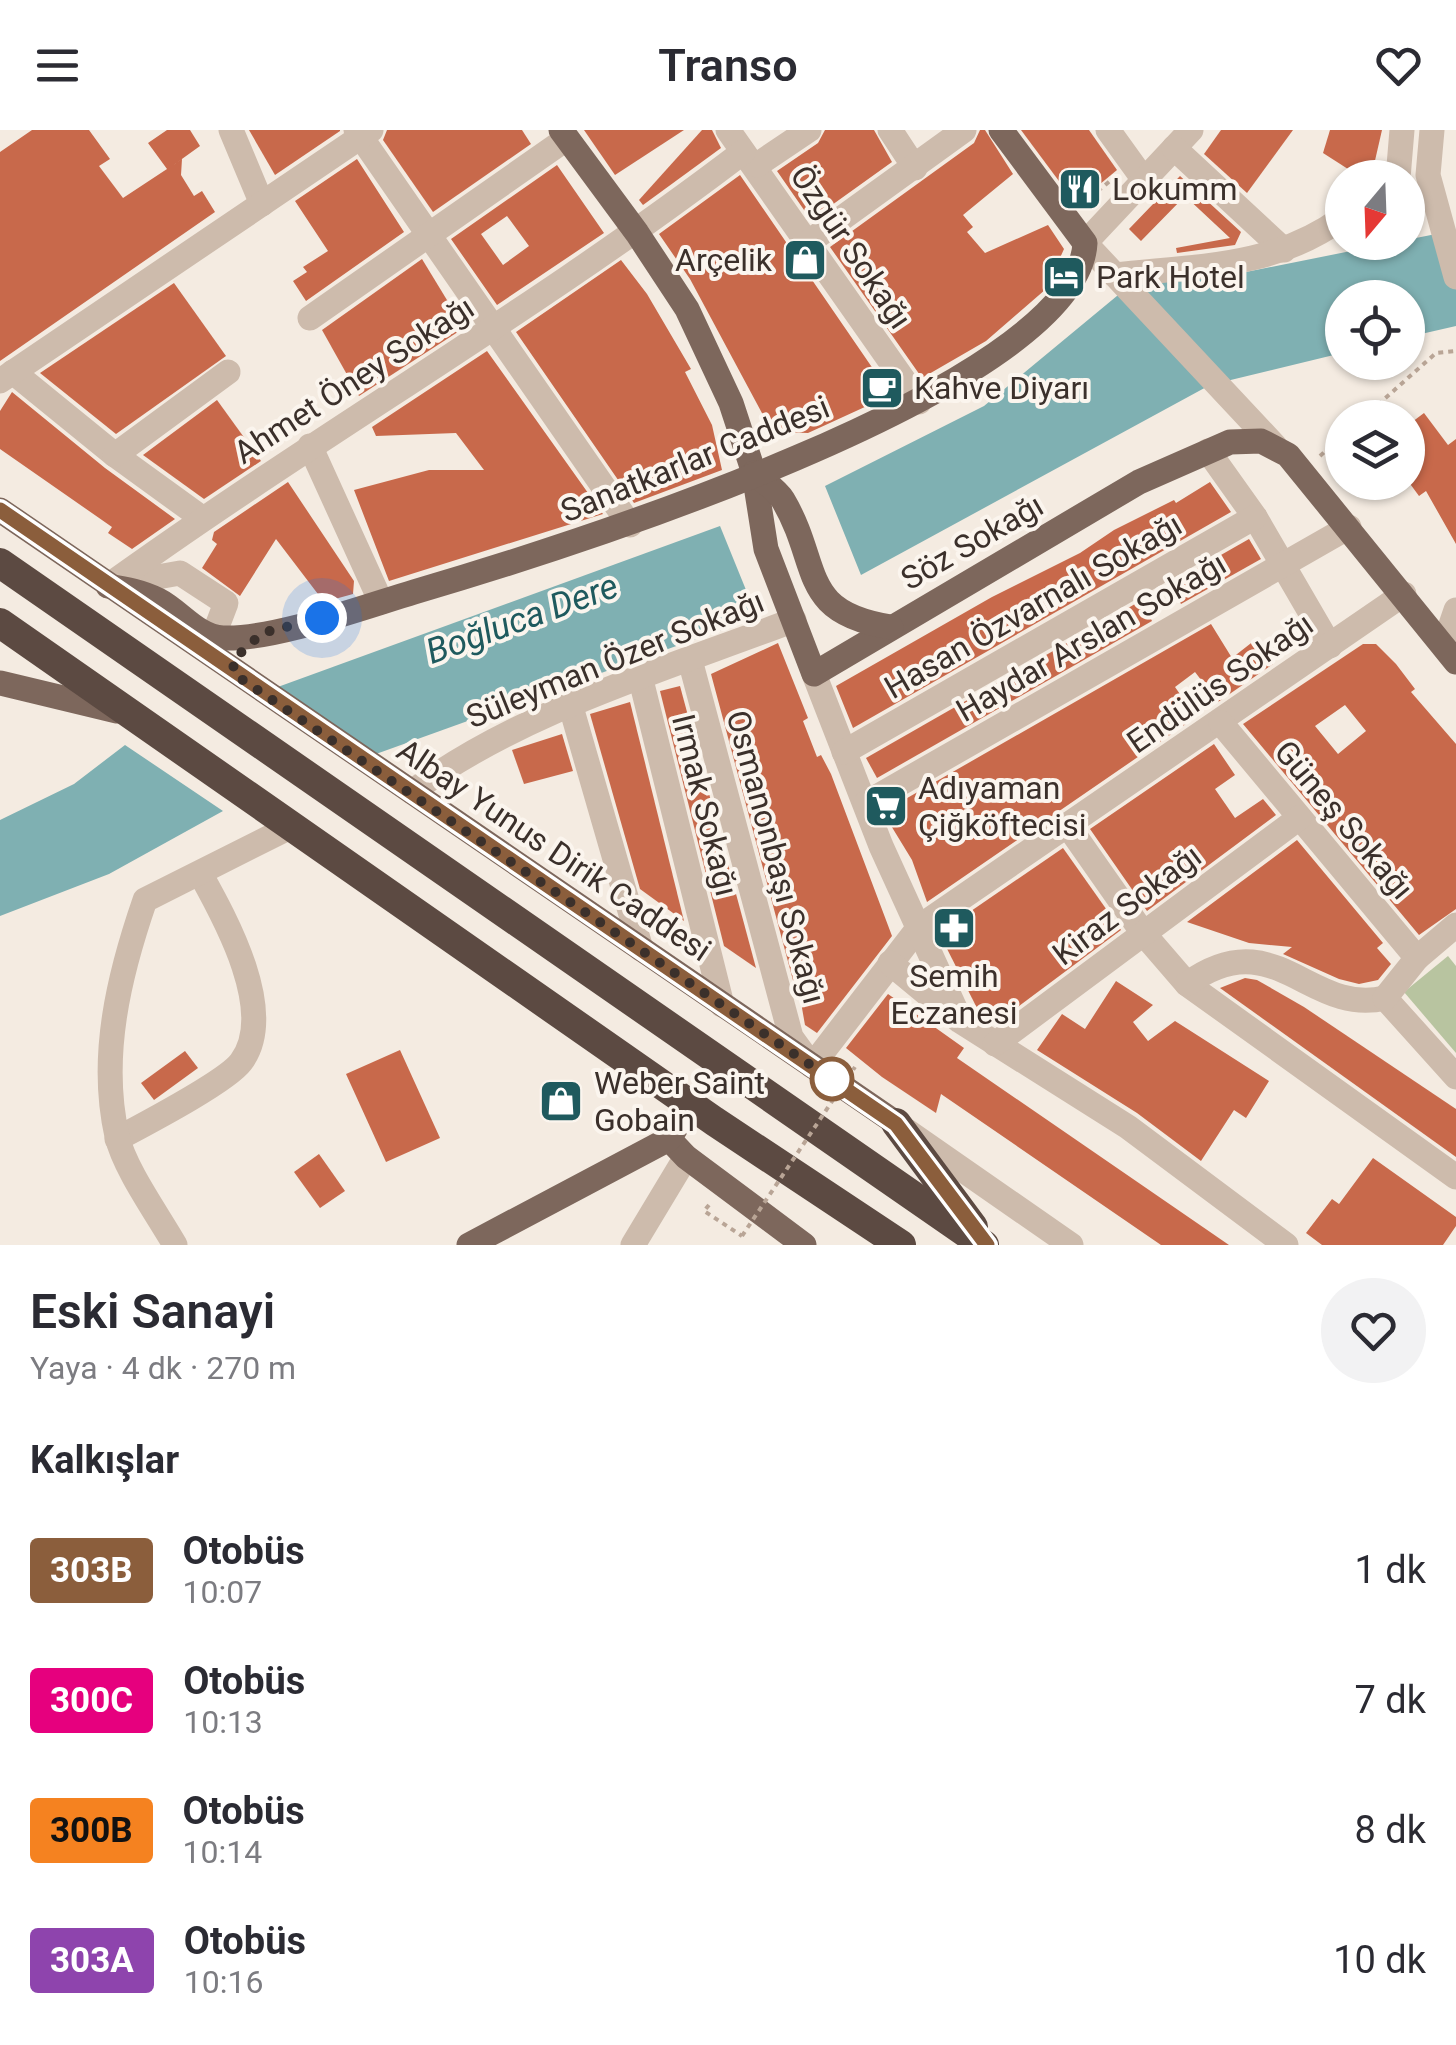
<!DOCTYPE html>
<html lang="tr">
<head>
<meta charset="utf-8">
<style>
	:root { --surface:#fff; --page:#f2f2f3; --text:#2b2b33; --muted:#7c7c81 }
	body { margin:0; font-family:Roboto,sans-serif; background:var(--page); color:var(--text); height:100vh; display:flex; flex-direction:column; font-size:38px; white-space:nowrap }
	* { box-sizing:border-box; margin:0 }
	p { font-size:32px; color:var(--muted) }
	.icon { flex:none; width:55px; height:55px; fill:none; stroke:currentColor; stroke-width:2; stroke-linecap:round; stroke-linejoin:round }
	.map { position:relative; height:1115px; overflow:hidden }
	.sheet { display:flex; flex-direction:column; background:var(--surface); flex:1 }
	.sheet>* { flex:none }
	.badge { padding:0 20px; border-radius:8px; font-size:35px; line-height:65px }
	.needle { width:65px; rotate:199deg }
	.tools { position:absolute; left:1325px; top:30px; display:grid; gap:20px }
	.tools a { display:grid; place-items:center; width:100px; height:100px; border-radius:50%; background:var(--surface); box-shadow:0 2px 8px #0004; font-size:50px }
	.you { position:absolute; width:50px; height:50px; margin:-25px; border:8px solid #fff; border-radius:50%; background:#1a73e8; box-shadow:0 0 0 15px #1a73e833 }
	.map>.badge { position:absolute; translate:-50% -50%; box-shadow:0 0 0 5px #fff }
	h2 { padding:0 30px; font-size:38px; line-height:90px }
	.round { display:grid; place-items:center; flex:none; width:105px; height:105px; border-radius:52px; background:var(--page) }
	.headline { display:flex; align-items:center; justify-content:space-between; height:170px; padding:0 30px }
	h1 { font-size:48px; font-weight:600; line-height:75px }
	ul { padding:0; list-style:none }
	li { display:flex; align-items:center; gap:30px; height:130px; padding:0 30px }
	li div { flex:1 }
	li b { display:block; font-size:38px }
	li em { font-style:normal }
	li .badge { min-width:110px; font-weight:700; text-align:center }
	header { display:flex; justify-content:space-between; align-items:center; height:130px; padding:0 30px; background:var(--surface); font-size:45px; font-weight:600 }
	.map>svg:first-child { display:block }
	.green { fill:#b8c4a0 }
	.water { fill:#7fb0b2 }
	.building { fill:#c8694b; fill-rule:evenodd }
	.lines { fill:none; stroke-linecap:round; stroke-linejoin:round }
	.path { stroke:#b9a596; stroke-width:4; stroke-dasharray:5 5; stroke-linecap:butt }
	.minor { stroke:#cdbbac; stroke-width:25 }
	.major { stroke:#7d675c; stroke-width:25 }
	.highway { stroke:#5c4a42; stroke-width:30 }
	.path-bridge { stroke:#b9a596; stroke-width:4; stroke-dasharray:5 5; stroke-linecap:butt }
	.line-casing { stroke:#fff; stroke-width:22 }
	.line { stroke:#8b5e3c; stroke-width:15 }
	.walk { stroke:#3b302b; stroke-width:10; stroke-dasharray:0 18 }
	.stop-dot { fill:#fff; stroke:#8b5e3c; stroke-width:5 }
	.labels { text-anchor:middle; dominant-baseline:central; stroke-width:8; stroke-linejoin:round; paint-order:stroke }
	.poi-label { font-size:32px; fill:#3b302b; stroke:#fbf5ee; text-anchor:start }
	.street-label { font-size:32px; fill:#3b302b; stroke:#fbf5ee }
	.water-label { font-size:35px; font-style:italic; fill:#1f5a5e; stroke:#fbf5ee }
</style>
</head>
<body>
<header><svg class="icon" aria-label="menu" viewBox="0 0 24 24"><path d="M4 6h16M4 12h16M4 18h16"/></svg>Transo<svg class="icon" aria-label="heart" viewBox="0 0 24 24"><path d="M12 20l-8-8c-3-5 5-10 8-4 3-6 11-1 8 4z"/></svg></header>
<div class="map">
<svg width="1456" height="1115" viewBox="0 0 1456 1115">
	<rect width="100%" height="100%" fill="#f4ebe1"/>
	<path class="green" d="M1448 826 1456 836V923L1404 862Z"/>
	<g class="water">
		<path d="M1456 100V196L1408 207V168H1342V223L1210 255 861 445 825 356 984 276 1135 151 1216 148Z"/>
		<path d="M720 396 757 487 376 624 275 558Z"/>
		<path d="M125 615 223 681 109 744 0 786V690L74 654Z"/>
	</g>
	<g class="building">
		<path d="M32 0H89L110 29 99 36 123 68 167 39 148 13 167 0H190L200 16 168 39 182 29 181 45 194 66 202 61 215 82 0 231V22Z"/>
		<path d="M249 0H340V1L275 45Z"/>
		<path d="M387 0H522L531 14 433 82 383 10Z"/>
		<path d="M584 0H684L615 45Z"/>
		<path d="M702 0H712L721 18 643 75 639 70Z"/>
		<path d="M825 0H874L892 32 811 90 777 41 818 13Z"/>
		<path d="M980 0H985L1013 44 963 85 973 97 967 102 985 123 1048 95 1064 119 1046 159 986 211 922 248 830 117 974 13Z"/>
		<path d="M1021 0H1089L1117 40 1076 74Z"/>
		<path d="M1221 0H1293L1247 63 1204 24Z"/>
		<path d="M1330 0H1382L1371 48H1362L1323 23Z"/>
		<path d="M357 29 404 102 306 171 293 151 307 142 303 137 328 121 295 71Z"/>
		<path d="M557 35 604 103 497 175 451 109ZM507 86 529 116 503 135 481 104Z"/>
		<path d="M740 45 891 265 808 303 779 302 763 285 690 149 659 104Z"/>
		<path d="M1180 46 1241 102 1235 115 1177 123 1176 118 1230 108 1185 66 1141 111 1129 99Z"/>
		<path d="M422 129 464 198 359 266 322 200Z"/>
		<path d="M621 130 647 164 691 239 685 242 712 295 722 340 634 373 516 202Z"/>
		<path d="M174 153 226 226 116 304 40 243Z"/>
		<path d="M487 221 603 384 389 451 354 360 429 340H484L456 303 376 306 372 297Z"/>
		<path d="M12 262 105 338 175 389 132 419 108 403 112 397 0 319V281Z"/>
		<path d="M217 270 261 331 204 369 143 325Z"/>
		<path d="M1424 283 1448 315 1456 309V414L1426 361 1419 366 1408 351V345L1418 337 1408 323V295Z"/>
		<path d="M288 352 354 451 353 464 324 472 276 409 240 466 202 438 217 414 212 410 214 402Z"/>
		<path d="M1210 352 1231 382 853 598 836 556 992 467 1080 423 1114 400 1174 370 1176 373Z"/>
		<path d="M1249 409 1261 429 1181 474 1170 454Z"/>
		<path d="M1142 470 1152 491 877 648 866 628Z"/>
		<path d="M1211 494 1232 528 1255 510 1273 534 1218 572 1195 542 1175 557 1196 587 927 772 912 730 890 694 895 691 888 679Z"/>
		<path d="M778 513 808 588 803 591 817 627 821 625 831 644 892 806 817 903 805 895 802 878 825 845 794 854 711 544Z"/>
		<path d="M1363 514H1376L1396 534 1415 559 1411 562 1456 614V779L1419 805 1243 594ZM1345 575 1366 601 1338 624 1315 596Z"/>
		<path d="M680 556 756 838 724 816 660 561Z"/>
		<path d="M630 572 684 791 640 759 590 584Z"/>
		<path d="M562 604 573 641 524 654 512 620Z"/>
		<path d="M1214 614 1235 645 1215 659 1235 688 1263 669 1276 685 1147 781 1090 699Z"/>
		<path d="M1297 710 1383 813 1377 818 1391 834 1378 850 1359 854 1339 849 1283 824 1292 817 1249 813 1187 792Z"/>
		<path d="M1063 718 1121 800 995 894 980 884 939 803Z"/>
		<path d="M1245 848 1257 850 1304 877 1456 979V1027L1220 858Z"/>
		<path d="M1116 851 1153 875 1133 892 1148 911 1175 891 1269 951 1246 988 1234 980 1201 1031 1137 983 1037 920 1062 884 1085 899Z"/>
		<path d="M888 864 964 918 957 928 1229 1115H1161L941 964 936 983 882 947 846 918Z"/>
		<path d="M400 920 440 1008 386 1032 346 944Z"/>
		<path d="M185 921 198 938 154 970 141 953Z"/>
		<path d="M319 1024 345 1061 320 1078 294 1042Z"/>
		<path d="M1373 1028 1456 1087V1096L1443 1115H1322L1306 1103 1332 1069 1339 1074Z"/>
	</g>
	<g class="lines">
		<g class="path">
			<path d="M1082 74 1110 51"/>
			<path d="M1363 288 1436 223 1456 221"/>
			<path d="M1320 326 1342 306"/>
			<path d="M709 1075 704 1081 742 1106"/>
		</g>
		<g class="minor">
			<path d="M231 0 262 74"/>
			<path d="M356 0 630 395"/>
			<path d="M728 0 919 272"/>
			<path d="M890 0 915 38"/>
			<path d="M1108 0 1144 50"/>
			<path d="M1191 0 1085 113 1275 316"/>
			<path d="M1432 0 1428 45 1456 147"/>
			<path d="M1174 18 1284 120"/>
			<path d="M757 35 809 0"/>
			<path d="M1398 48 1402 0"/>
			<path d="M809 112 964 0"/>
			<path d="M1115 145C1195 136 1274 138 1342 88"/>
			<path d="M310 188 566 9"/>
			<path d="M13 242 115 325 202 388"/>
			<path d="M0 251 371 0"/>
			<path d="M310 316 381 472"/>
			<path d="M1208 321 1255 387 1330 516"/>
			<path d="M115 325 228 242"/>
			<path d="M118 454 180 443 226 473 213 507"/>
			<path d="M108 456C316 306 539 178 743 22"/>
			<path d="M1444 515 1456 480"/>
			<path d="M690 530 791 907 812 936 919 797 1404 464"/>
			<path d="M814 544 881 716 958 885"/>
			<path d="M641 550 722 875"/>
			<path d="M571 577 641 819"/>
			<path d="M1221 593 1417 828"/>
			<path d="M844 622 1255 387"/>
			<path d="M412 662C518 582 669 538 794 490"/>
			<path d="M866 673 1349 397"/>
			<path d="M1068 696 1143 803 1187 854 1456 1047"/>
			<path d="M890 833 960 891 1128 997 1286 1115"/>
			<path d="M1187 854C1275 790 1308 886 1385 868"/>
			<path d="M1385 868 1456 947"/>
			<path d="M1385 868 1417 828 1456 795"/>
			<path d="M995 914 1299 688"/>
			<path d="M907 1001 1071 1115"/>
			<path d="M117 1009C143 995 226 952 241 932 278 883 225 788 201 745"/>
			<path d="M175 1115C158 1085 124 1038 117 1006 99 927 119 845 145 770L292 696"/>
			<path d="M633 1115 686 1027"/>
		</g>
		<g class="major">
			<path d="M561 0 637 103 687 179 731 273 754 343 766 419 814 544 1139 352 1230 312 1261 311 1288 325 1456 532"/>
			<path d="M754 343C763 351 777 360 783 370 822 436 797 482 891 497"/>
			<path d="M0 380 896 993"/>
			<path d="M108 456C126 459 142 462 158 470 180 481 197 507 223 508 273 510 364 477 414 462 543 424 1078 260 1085 113L1001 0"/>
			<path d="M0 553 117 581"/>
			<path d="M669 1009 686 1027 804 1115"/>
			<path d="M469 1115 669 1009 691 973"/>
		</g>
		<g class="highway">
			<path d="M0 433 984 1115"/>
			<path d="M0 493 714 991 901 1115"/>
			<path d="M896 993 973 1097"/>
		</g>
		<path class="path-bridge" d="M742 1106 855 937"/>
	</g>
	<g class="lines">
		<g class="line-casing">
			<path id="line" d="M0 380 896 994 987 1115"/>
		</g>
		<use href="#line" class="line"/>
		<path class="walk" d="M322 488 262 503 233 530 234 544 840 955 832 949"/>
	</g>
	<defs>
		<g id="restaurant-square" transform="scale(2.25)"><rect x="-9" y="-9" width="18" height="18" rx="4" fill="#1f5a5e" stroke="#fbf5ee"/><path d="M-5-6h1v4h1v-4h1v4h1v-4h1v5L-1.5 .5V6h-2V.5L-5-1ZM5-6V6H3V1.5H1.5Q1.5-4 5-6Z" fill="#fff"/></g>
		<g id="shop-square" transform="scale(2.25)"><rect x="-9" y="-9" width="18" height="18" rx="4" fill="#1f5a5e" stroke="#fbf5ee"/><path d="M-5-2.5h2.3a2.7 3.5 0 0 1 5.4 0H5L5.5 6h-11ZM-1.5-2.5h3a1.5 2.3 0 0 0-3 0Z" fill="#fff"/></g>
		<g id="hotel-square" transform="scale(2.25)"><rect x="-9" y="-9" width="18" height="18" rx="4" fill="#1f5a5e" stroke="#fbf5ee"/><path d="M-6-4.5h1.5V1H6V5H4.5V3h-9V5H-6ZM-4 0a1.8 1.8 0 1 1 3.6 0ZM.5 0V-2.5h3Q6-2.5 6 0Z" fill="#fff"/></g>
		<g id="cafe-square" transform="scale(2.25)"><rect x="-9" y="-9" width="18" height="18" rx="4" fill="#1f5a5e" stroke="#fbf5ee"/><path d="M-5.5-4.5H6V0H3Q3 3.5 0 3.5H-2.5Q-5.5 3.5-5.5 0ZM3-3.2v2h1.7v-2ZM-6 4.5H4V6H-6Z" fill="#fff"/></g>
		<g id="supermarket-square" transform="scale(2.25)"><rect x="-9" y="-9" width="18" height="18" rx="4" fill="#1f5a5e" stroke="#fbf5ee"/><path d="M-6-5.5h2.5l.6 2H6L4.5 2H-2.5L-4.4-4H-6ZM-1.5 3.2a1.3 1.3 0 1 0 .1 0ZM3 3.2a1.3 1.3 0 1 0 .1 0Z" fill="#fff"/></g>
		<g id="pharmacy-square" transform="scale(2.25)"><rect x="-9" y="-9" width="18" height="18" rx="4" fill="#1f5a5e" stroke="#fbf5ee"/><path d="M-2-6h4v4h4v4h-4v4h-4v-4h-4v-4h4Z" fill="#fff"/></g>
	</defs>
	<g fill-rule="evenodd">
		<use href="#restaurant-square" x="1080" y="59"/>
		<use href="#shop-square" x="805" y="130"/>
		<use href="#hotel-square" x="1064" y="147"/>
		<use href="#cafe-square" x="882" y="258"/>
		<use href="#supermarket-square" x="886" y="676"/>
		<use href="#pharmacy-square" x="954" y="798"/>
		<use href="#shop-square" x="561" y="971"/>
	</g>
	<circle class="stop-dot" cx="832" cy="949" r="20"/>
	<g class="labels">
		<g class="poi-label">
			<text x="1112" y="59">Lokumm</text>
			<text x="772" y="130" text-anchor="end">Arçelik</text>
			<text x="1096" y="147">Park Hotel</text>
			<text x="914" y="258">Kahve Diyarı</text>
			<text x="918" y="658">Adıyaman<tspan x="918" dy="37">Çiğköftecisi</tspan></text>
			<text x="954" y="846" text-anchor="middle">Semih<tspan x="954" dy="37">Eczanesi</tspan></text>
			<text x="594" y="953">Weber Saint<tspan x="594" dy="37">Gobain</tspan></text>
		</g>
		<g class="street-label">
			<text transform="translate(851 117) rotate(56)">Özgür Sokağı</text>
			<text transform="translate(354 250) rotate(-33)">Ahmet Öney Sokağı</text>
			<text transform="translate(695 329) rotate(-22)">Sanatkarlar Caddesi</text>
			<text transform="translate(972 412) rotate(-30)">Söz Sokağı</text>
			<text transform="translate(1033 476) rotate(-30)">Hasan Özvarnalı Sokağı</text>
			<text transform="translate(1091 507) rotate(-30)">Haydar Arslan Sokağı</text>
			<text transform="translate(615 529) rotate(-22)">Süleyman Özer Sokağı</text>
			<text transform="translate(1220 553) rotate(-35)">Endülüs Sokağı</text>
			<text transform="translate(705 675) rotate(76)">Irmak Sokağı</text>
			<text transform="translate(1344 690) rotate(50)">Güneş Sokağı</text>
			<text transform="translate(554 720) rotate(34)">Albay Yunus Dirik Caddesi</text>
			<text transform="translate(776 727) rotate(75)">Osmanonbaşı Sokağı</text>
			<text transform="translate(1127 775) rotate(-37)">Kiraz Sokağı</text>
		</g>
		<g class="water-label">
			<text transform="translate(522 489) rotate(-20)">Boğluca Dere</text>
		</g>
	</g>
</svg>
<div class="tools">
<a><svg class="needle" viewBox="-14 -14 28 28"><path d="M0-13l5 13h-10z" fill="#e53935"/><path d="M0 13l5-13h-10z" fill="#7c7c81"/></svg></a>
<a><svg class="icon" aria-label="locate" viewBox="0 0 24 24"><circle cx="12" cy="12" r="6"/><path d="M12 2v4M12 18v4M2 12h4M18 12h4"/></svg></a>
<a><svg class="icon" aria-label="layers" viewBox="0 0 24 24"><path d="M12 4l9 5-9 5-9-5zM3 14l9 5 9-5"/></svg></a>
</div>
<div class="you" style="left:322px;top:488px"></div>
</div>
<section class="sheet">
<div class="headline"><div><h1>Eski Sanayi</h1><p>Yaya · 4 dk · 270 m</p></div><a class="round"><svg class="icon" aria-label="heart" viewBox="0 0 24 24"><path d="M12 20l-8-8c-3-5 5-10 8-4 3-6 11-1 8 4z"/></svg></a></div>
<h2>Kalkışlar</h2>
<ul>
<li><span class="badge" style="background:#8b5e3c;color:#fff">303B</span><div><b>Otobüs</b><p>10:07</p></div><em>1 dk</em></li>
<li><span class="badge" style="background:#e6007e;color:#fff">300C</span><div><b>Otobüs</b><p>10:13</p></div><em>7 dk</em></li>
<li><span class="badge" style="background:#f58220;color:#111">300B</span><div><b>Otobüs</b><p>10:14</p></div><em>8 dk</em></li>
<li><span class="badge" style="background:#8e44ad;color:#fff">303A</span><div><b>Otobüs</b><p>10:16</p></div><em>10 dk</em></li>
</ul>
</section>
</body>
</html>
